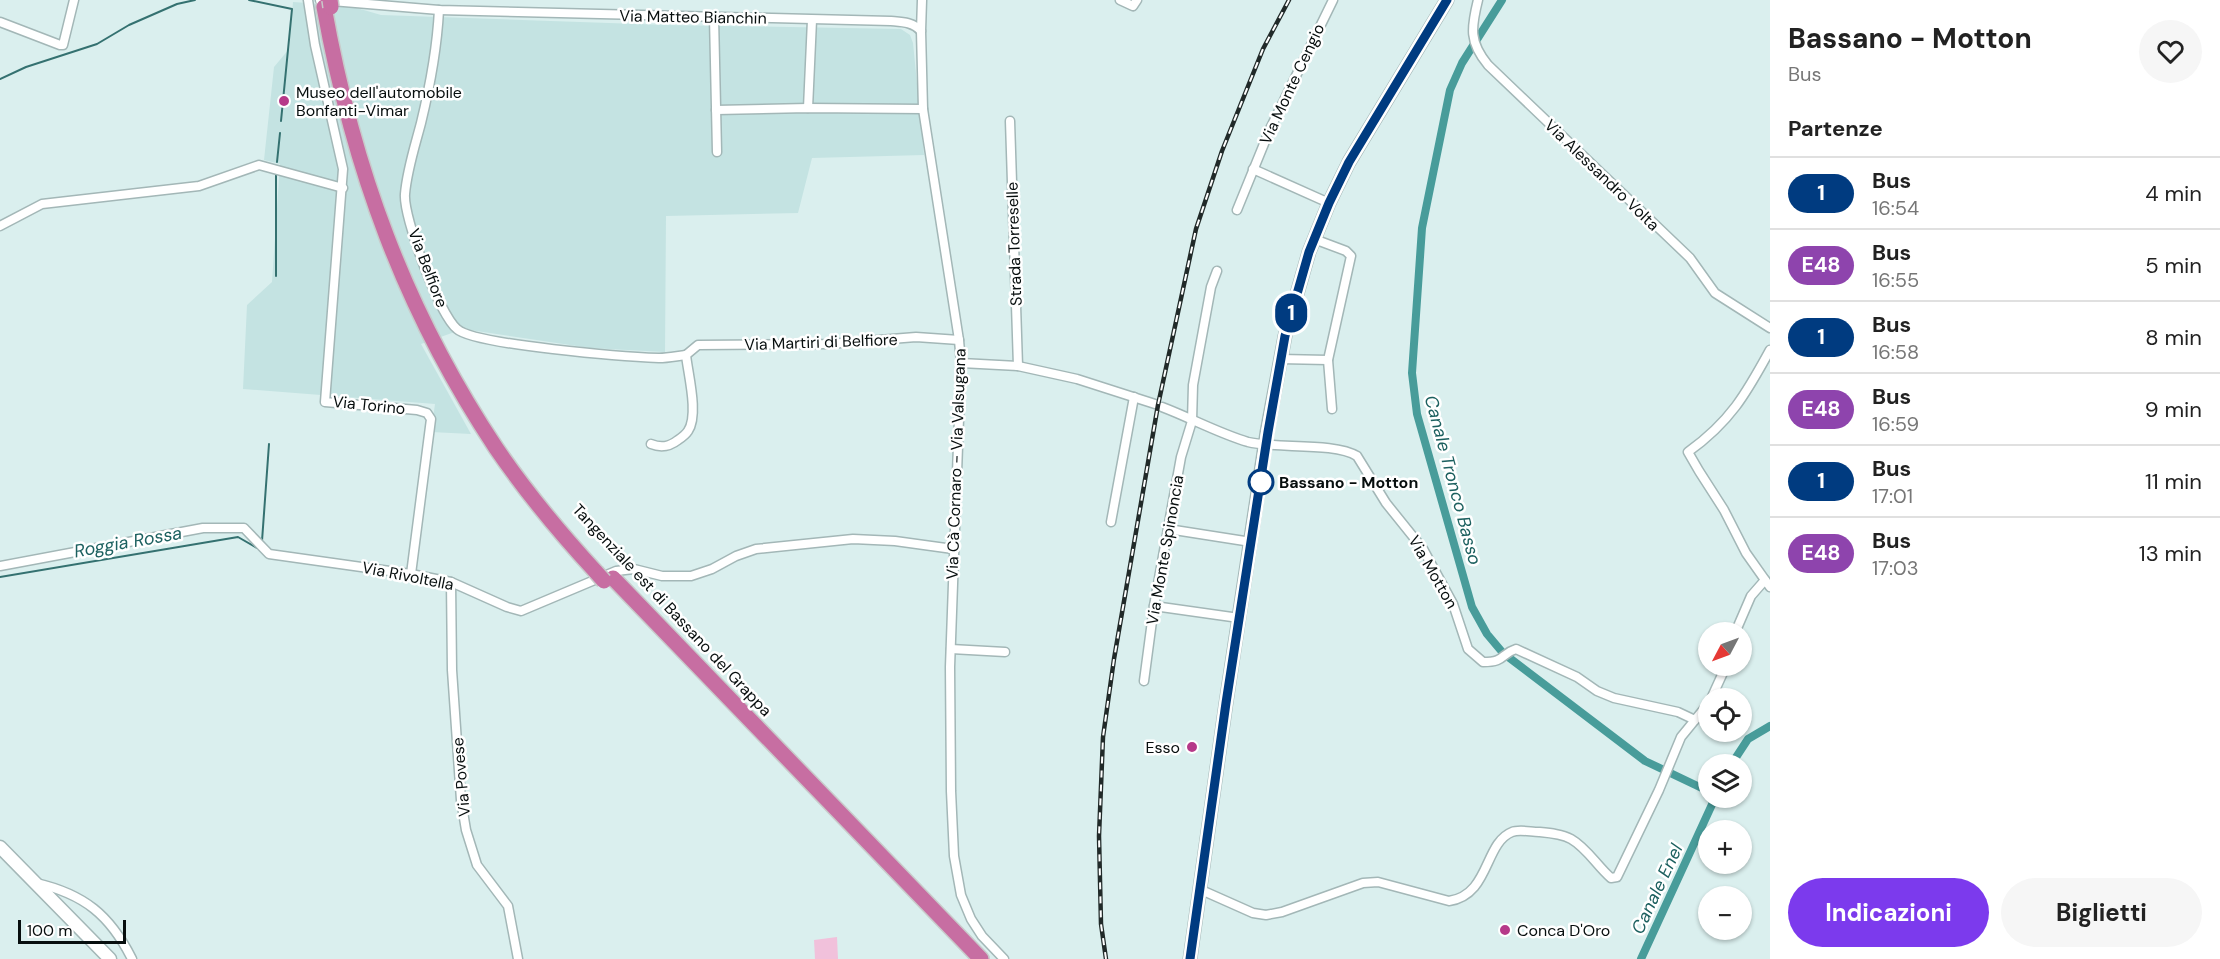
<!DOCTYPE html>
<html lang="it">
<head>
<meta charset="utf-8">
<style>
	:root { --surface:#fff; --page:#f6f6f6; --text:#222; --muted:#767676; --line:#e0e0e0; --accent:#7c3aed }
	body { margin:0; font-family:"DM Sans",sans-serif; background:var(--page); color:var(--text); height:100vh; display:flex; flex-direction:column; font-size:22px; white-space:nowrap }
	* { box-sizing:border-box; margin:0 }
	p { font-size:20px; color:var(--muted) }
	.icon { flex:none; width:33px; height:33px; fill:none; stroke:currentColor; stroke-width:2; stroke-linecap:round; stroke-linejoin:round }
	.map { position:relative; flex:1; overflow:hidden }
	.panel { display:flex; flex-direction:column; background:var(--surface); width:450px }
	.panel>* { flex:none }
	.badge { padding:0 12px; border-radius:20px; font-size:21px; line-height:39px }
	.needle { width:39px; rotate:229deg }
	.fabs { position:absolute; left:1698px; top:622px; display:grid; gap:12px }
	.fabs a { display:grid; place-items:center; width:54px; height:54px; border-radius:50%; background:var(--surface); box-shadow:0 2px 4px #0004; font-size:30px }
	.scale { position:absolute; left:18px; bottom:15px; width:108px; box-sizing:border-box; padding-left:6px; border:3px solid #070e0e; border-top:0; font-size:16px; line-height:21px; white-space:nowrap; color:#070e0e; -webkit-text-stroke:4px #fff; paint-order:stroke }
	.map>.badge { position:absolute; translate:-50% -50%; box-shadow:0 0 0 3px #fff }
	h2 { padding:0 18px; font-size:22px; line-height:54px }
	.round { display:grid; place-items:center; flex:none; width:63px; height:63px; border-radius:32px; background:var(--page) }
	.summary { display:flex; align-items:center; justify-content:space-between; height:102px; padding:0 18px }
	h1 { font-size:28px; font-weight:700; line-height:45px }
	.action { display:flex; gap:12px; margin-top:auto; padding:12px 18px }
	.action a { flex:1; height:69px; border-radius:36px; background:var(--accent); color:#fff; font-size:24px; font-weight:700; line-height:69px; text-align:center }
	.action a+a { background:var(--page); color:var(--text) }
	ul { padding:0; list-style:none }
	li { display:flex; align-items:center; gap:18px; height:72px; padding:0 18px; border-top:2px solid var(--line) }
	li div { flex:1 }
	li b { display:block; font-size:22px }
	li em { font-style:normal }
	li .badge { min-width:66px; font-weight:700; text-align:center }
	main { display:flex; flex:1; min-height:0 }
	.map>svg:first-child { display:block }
	.built { fill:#c4e3e2 }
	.green { fill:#f1c1db }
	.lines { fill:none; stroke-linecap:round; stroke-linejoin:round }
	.stream { stroke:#347170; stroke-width:2 }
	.canal { stroke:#489c9a; stroke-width:8 }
	.street-casing { stroke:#a3b7b7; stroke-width:11 }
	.secondary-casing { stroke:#a3b7b7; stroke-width:15 }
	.highway-casing { stroke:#c8caca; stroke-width:18 }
	.street { stroke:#fff; stroke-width:8 }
	.secondary { stroke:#fff; stroke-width:12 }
	.highway { stroke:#c76ea2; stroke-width:15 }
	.rail-casing { stroke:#212a29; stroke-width:4.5 }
	.rail { stroke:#fff; stroke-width:2; stroke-dasharray:7; stroke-linecap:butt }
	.highway-bridge-casing { stroke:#c8caca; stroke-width:18; stroke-linecap:butt }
	.highway-bridge { stroke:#c76ea2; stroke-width:15 }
	.line-casing { stroke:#fff; stroke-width:14 }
	.line { stroke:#003b80; stroke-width:9 }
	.poi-dot { fill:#b63989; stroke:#fff; stroke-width:2 }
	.stop-dot { fill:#fff; stroke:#003b80; stroke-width:3 }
	.labels { text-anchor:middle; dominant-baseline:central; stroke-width:5; stroke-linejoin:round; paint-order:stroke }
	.street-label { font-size:16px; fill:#070e0e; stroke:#fff }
	.poi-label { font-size:16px; fill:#070e0e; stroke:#fff; text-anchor:start }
	.stop-label { font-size:16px; font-weight:bold; fill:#070e0e; stroke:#fff; text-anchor:start }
	.water-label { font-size:18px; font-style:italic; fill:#1c605f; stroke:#fff }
</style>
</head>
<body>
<main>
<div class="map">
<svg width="1770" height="959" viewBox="0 0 1770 959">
	<rect width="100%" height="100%" fill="#daefee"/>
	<path class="built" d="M293 2 350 6 381 15 667 25 901 29 910 35 913 43 924 155 812 158 798 213 666 216 665 352 590 348 463 329 421 344 471 434 431 432 435 404 243 389 247 305 272 282 280 164 264 160 274 67 289 49Z"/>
	<path class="green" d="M837 937 838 959H815L814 940Z"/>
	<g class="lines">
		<g class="stream">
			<path d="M249 0 292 9 281 121"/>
			<path d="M0 79 26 67 97 44 129 25 177 4 195 0"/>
			<path d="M277 162 280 133"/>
			<path d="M276 276V175"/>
			<path d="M262 541 269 444"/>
			<path d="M0 577 238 537 257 548"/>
		</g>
		<g class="canal">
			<path d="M1502 0 1462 63 1450 90 1422 228 1412 373 1417 414 1472 607 1487 634 1503 653 1645 761 1708 791"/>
			<path d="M1731 765 1748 739 1770 726"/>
			<path d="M1641 959 1715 798"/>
		</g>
		<g class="street-casing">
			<g id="street">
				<path d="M308 0 315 45 343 169 325 402 417 410 427 413 431 419 411 574"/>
				<path d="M320 0 439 10 891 21C902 22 913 22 921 31"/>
				<path d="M922 0 921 31 923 109 959 340 961 363 950 667 951 791 954 856 961 895 971 919 982 936 1004 959"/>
				<path d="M1120 0 1133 6 1137 0"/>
				<path d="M1478 0C1471 28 1469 42 1488 65L1690 258 1715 293 1770 328"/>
				<path d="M439 10C437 49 430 86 421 123 415 146 407 170 405 194 403 217 439 314 457 329 474 345 629 357 659 358 668 358 677 356 686 355"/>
				<path d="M714 17 717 152"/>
				<path d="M0 22 60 45H63L74 0"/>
				<path d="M808 108 812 20"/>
				<path d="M716 110 808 108 923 109"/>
				<path d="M1010 121 1018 366"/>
				<path d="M1253 169 1329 203"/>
				<path d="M1237 210 1270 129 1333 0"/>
				<path d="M0 226 42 204 199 186 259 165 343 188"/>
				<path d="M1314 239 1346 251 1351 256 1328 360 1332 409"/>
				<path d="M1770 350C1746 394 1730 422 1688 452L1699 471 1724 510 1746 553 1770 587"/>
				<path d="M686 355 698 345 829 344 916 337 959 340"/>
				<path d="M1280 359 1328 360"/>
				<path d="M961 363 1018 366 1077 379 1155 404"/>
				<path d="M1162 407C1191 418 1218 433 1248 442 1276 449 1334 442 1357 456L1386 503 1423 549 1453 604 1468 649 1483 662C1506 662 1500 654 1516 649L1577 677 1597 691 1614 698 1678 712 1695 720"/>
				<path d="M651 444C661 448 669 447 678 440 681 438 686 434 688 431 699 415 688 374 686 355"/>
				<path d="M1111 522 1134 397"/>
				<path d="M1168 529 1251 542"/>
				<path d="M0 566 203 528H244L269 554 411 574 451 582 507 607 521 611 616 571 634 569 662 576H691L712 569 736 556 756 549 853 539 895 541 953 549"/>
				<path d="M451 582 452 670 461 800 466 830 477 865 508 906 518 959"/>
				<path d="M1154 606 1239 618"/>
				<path d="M1735 633 1751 596 1765 580"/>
				<path d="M951 649 1005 652"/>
				<path d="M1144 681 1154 606 1181 457 1192 421 1193 385 1211 287 1217 271"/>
				<path d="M1711 699 1726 666"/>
				<path d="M36 883C84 894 110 915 132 959"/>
				<path d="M1199 889 1253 913 1266 915 1282 912 1363 883 1378 882 1449 901C1490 895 1484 843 1512 832 1519 829 1531 832 1539 832 1550 833 1562 834 1571 839 1587 848 1597 866 1611 878L1617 877 1659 790 1681 737 1708 704"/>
			</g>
		</g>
		<g class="secondary-casing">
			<g id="secondary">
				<path d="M0 847 110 959"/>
				<path d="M1190 959 1226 703 1267 432 1285 336 1309 252 1329 203 1349 162 1447 0"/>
			</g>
		</g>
		<g class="highway-casing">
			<g id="highway">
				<path d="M324 7C353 168 405 311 496 448 526 492 560 533 596 572"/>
				<path d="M613 578 981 959"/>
			</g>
		</g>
		<use href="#street" class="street"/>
		<use href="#secondary" class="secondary"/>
		<use href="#highway" class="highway"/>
		<g class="rail-casing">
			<path id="rail" d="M1106 959 1101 924 1099 836 1103 737 1114 659 1158 405 1196 229 1222 151 1263 49 1289 0"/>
		</g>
		<use href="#rail" class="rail"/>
		<g class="highway-bridge-casing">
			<g id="highway-bridge">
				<path d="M330 0 331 7"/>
				<path d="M596 572 604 581"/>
			</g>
		</g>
		<use href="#highway-bridge" class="highway-bridge"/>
	</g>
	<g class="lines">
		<g class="line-casing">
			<path id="line" d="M1190 959 1226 703 1268 432 1285 336 1309 252 1329 203 1349 162 1447 0"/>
		</g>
		<use href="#line" class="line"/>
	</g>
	<g class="poi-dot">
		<circle cx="284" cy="101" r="6"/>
		<circle cx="1192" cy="747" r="6"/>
		<circle cx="1505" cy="930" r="6"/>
	</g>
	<circle class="stop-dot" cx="1261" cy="482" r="12"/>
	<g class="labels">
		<g class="street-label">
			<text transform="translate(693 17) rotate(1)">Via Matteo Bianchin</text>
			<text transform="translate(1292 84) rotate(-65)">Via Monte Cengio</text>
			<text transform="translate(1602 175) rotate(44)">Via Alessandro Volta</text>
			<text transform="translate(1014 244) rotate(-92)">Strada Torreselle</text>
			<text transform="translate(428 268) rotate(69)">Via Belfiore</text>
			<text transform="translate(821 342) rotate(-2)">Via Martiri di Belfiore</text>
			<text transform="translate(369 405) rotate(6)">Via Torino</text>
			<text transform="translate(956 464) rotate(-88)">Via Cà Cornaro - Via Valsugana</text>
			<text transform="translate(1165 550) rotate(-80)">Via Monte Spinoncia</text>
			<text transform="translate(1433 572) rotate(60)">Via Motton</text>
			<text transform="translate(408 576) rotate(11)">Via Rivoltella</text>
			<text transform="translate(672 610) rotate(47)">Tangenziale est di Bassano del Grappa</text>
			<text transform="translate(461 777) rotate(-95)">Via Povese</text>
		</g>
		<g class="poi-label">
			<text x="296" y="92">Museo dell'automobile<tspan x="296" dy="18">Bonfanti-Vimar</tspan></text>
			<text x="1180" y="747" text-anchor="end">Esso</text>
			<text x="1517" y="930">Conca D'Oro</text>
		</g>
		<g class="stop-label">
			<text x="1279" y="482">Bassano - Motton</text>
		</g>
		<g class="water-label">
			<text transform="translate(1453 480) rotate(75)">Canale Tronco Basso</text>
			<text transform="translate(128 542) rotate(-10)">Roggia Rossa</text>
			<text transform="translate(1657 889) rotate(-65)">Canale Enel</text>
		</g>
	</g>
</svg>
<div class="fabs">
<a><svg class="needle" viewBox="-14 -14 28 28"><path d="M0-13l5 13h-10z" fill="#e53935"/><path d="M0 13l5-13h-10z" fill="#767676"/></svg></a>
<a><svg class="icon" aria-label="locate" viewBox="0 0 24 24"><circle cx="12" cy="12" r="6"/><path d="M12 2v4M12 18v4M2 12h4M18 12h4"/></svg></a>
<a><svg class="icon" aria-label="layers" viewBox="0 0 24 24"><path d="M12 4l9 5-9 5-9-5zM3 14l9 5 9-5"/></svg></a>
<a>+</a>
<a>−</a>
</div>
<div class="scale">100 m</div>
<b class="badge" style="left:1291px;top:313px;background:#003b80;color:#fff">1</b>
</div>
<section class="panel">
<div class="summary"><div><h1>Bassano - Motton</h1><p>Bus</p></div><a class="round"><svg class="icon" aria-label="heart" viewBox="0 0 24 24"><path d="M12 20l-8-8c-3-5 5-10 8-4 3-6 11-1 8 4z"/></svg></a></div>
<h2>Partenze</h2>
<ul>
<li><span class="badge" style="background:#003b80;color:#fff">1</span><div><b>Bus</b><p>16:54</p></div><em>4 min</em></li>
<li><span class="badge" style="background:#8e44ad;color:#fff">E48</span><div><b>Bus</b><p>16:55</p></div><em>5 min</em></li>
<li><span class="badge" style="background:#003b80;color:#fff">1</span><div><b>Bus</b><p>16:58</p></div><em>8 min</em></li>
<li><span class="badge" style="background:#8e44ad;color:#fff">E48</span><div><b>Bus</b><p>16:59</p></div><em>9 min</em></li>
<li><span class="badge" style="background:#003b80;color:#fff">1</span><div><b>Bus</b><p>17:01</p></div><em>11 min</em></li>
<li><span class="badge" style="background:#8e44ad;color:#fff">E48</span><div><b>Bus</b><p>17:03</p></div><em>13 min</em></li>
</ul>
<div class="action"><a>Indicazioni</a><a>Biglietti</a></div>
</section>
</main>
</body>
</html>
